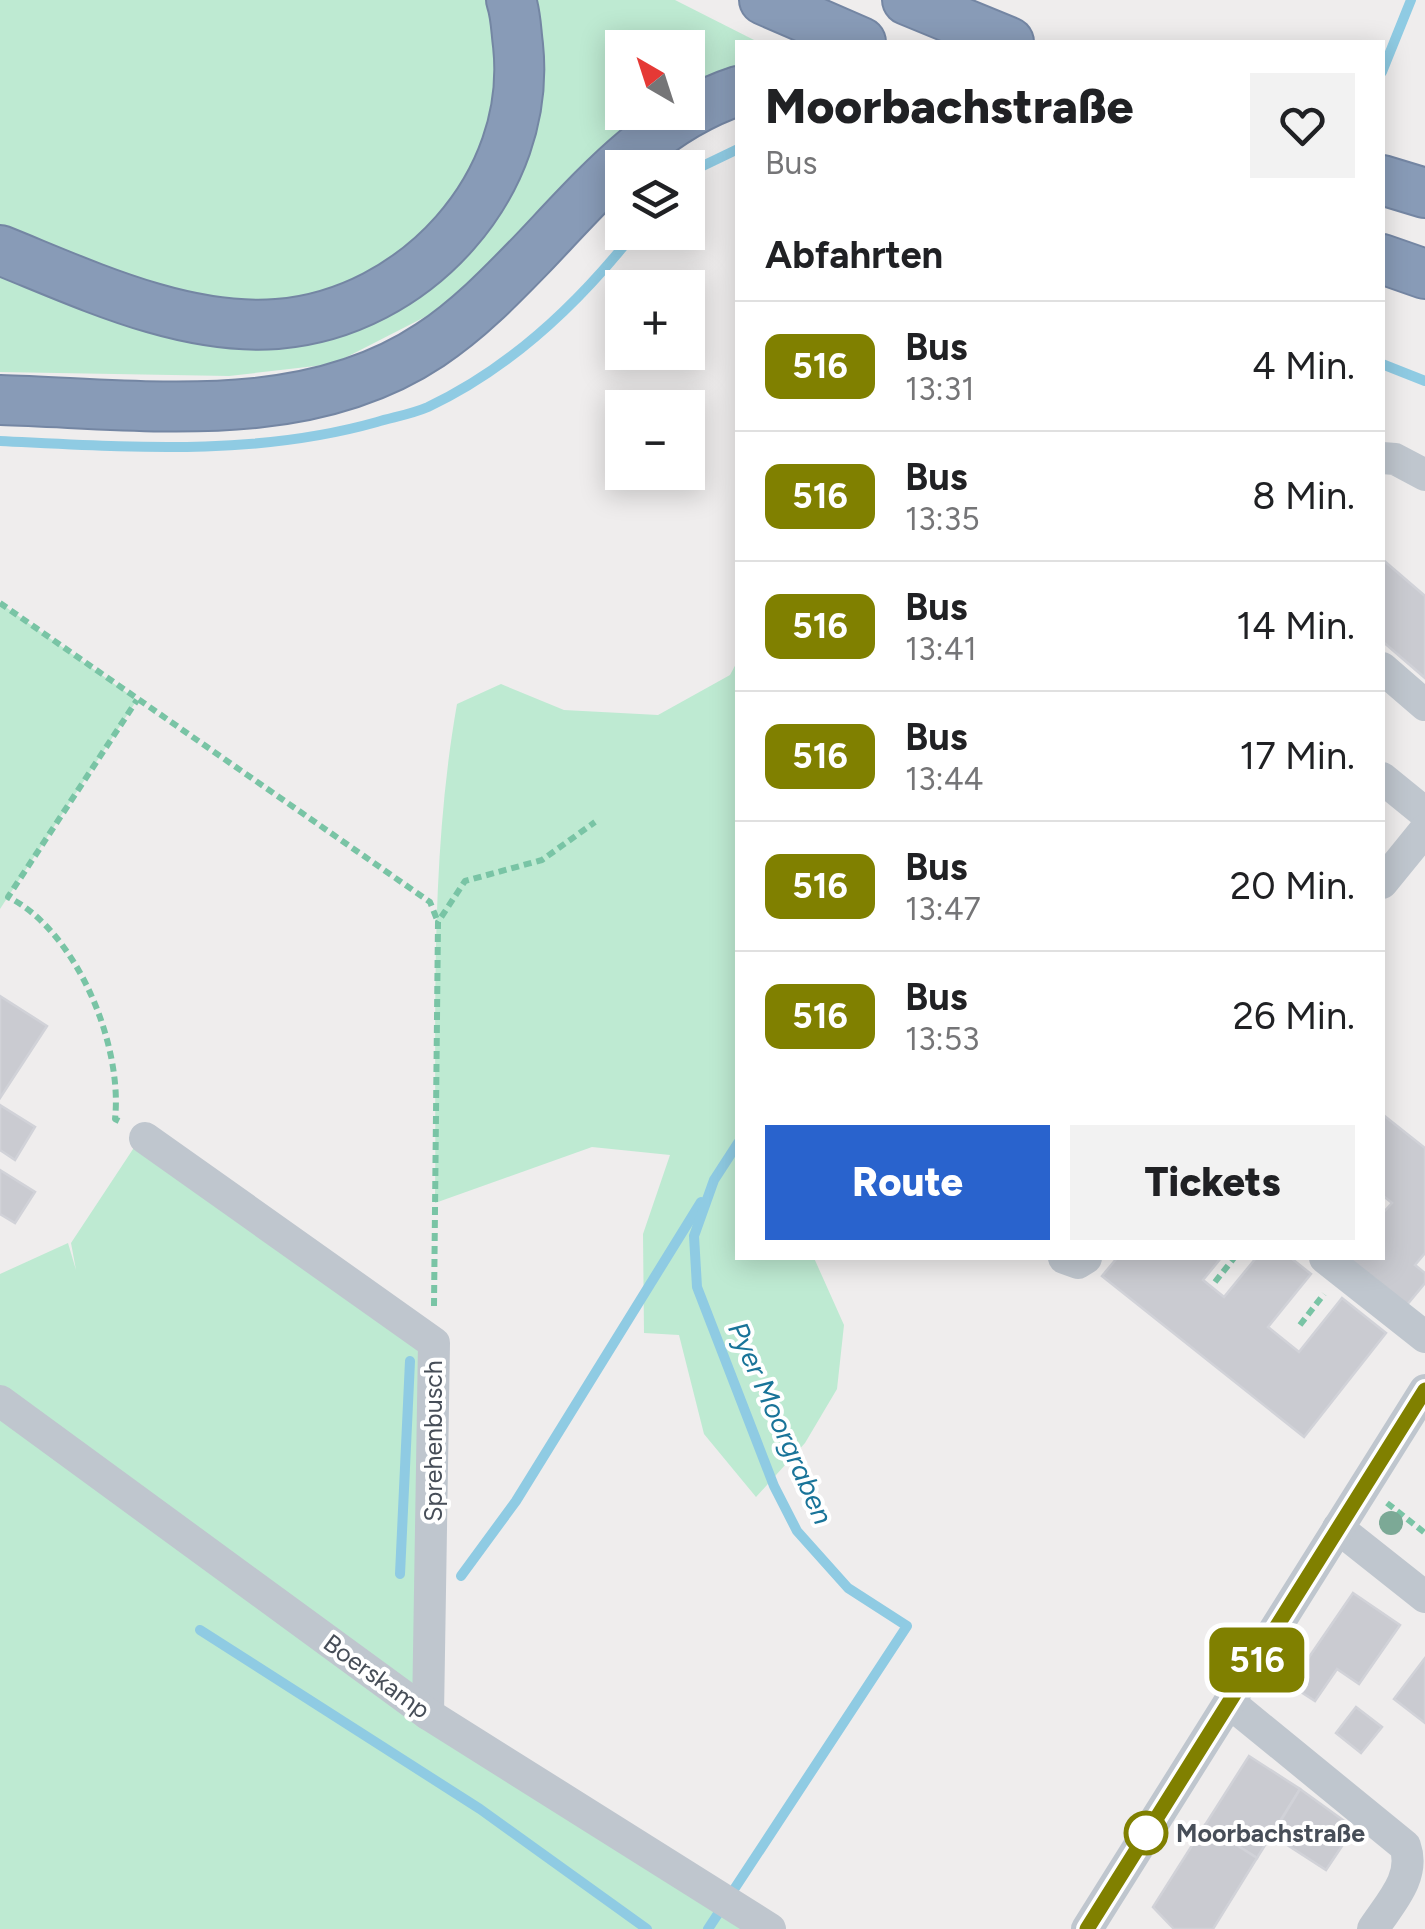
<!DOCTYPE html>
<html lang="de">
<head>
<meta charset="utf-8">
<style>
	:root { --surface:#fff; --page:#f2f2f2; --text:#202124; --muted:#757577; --line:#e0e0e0; --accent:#2963cd }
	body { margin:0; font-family:Figtree,sans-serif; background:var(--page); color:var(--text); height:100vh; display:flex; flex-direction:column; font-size:38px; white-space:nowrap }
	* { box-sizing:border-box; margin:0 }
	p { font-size:32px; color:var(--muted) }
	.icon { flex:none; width:55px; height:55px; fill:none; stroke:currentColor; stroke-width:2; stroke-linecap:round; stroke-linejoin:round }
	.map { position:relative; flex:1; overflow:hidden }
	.side { position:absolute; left:735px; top:40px; width:650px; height:1220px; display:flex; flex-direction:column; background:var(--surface); border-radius:0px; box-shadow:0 5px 25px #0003 }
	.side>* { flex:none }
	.badge { padding:0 20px; border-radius:15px; font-size:35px; line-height:65px }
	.needle { width:65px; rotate:321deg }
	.buttons { position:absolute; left:605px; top:30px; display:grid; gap:20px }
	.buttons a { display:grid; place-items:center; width:100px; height:100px; border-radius:0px; background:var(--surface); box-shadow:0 5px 25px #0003; font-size:50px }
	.map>.badge { position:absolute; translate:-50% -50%; box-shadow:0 0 0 5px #fff }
	h2 { padding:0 30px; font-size:38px; line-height:90px }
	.round { display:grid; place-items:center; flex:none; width:105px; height:105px; border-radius:0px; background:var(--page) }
	.summary { display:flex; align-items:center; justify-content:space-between; height:170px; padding:0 30px }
	h1 { font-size:48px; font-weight:800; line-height:75px }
	.action { display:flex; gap:20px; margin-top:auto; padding:20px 30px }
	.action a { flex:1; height:115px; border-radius:0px; background:var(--accent); color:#fff; font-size:40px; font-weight:800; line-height:115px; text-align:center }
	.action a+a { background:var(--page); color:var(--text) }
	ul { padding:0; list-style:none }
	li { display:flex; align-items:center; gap:30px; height:130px; padding:0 30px; border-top:2px solid var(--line) }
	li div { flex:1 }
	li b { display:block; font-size:38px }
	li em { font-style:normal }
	li .badge { min-width:110px; font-weight:700; text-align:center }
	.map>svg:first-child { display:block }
	.green { fill:#beead2 }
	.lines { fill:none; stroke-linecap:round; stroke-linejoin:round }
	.stream { stroke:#8fcbe3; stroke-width:10 }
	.building { fill:#cacbd1; stroke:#d1d2d8; stroke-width:2.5 }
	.highway-casing { stroke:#7486a3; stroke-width:52 }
	.path { stroke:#79c4a5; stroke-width:6; stroke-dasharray:8 5; stroke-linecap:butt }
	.minor { stroke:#bfc6ce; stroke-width:32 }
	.highway { stroke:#889bb7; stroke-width:48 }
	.tree { fill:#7ca996 }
	.line-casing { stroke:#fff; stroke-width:22 }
	.line { stroke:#808000; stroke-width:15 }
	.stop-dot { fill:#fff; stroke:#808000; stroke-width:5 }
	.labels { text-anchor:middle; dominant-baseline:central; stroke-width:8; stroke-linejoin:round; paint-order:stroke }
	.street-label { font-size:25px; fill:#474e58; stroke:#fff }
	.stop-label { font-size:25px; font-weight:bold; fill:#474e58; stroke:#fff; text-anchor:start }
	.water-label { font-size:28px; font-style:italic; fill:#197499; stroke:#fff }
</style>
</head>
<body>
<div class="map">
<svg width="1425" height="1929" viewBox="0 0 1425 1929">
	<rect width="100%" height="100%" fill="#efeded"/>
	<g class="green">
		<path d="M0 0H499C502 23 510 53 508 76 506 90 498 106 493 120 460 221 382 292 272 301 192 307 77 254 0 229Z"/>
		<path d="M523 0H675L758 42H738L737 70 722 72 688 88V48H622V112L647 113 607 143 458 300 333 364 229 376 0 372V268L299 336 498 202Z"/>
		<path d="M0 603 137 700 0 909Z"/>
		<path d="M737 662 738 1258H814L844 1325 837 1389 805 1443 756 1497 704 1434 679 1335 644 1333 643 1234 670 1155 592 1147 435 1203C437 1036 428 868 457 704L501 684 564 710 658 715 730 675Z"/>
		<path d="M139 1140 426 1351 428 1714 770 1929H0V1274L68 1243 76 1270 71 1243Z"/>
	</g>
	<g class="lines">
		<g class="stream">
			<path d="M1382 72 1411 0"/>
			<path d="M688 173 738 149"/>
			<path d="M1382 364 1425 381"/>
			<path d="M0 441C127 447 253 457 377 422 394 417 412 414 428 407 511 368 579 303 635 232"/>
			<path d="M400 1574 410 1361"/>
			<path d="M461 1576 516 1501 701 1202"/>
			<path d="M200 1630 480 1809 647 1929"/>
			<path d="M708 1929 907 1626 848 1588 797 1531 774 1486 697 1287 694 1236 714 1180 738 1143"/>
		</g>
	</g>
	<g class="building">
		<path d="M1382 559 1425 596V678L1382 641Z"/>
		<path d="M0 996 47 1026 0 1098Z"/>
		<path d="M0 1105 35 1127 15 1160 0 1150Z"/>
		<path d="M1382 1114 1425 1148V1253L1415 1265 1425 1273V1283L1406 1306 1347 1258H1382V1214L1392 1203 1382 1195Z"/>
		<path d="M0 1170 35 1192 15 1223 0 1214Z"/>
		<path d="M1117 1258H1221L1203 1280 1224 1297 1256 1258H1291L1311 1274 1268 1327 1299 1352 1342 1298 1386 1333 1304 1437 1102 1276Z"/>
		<path d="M1353 1593 1400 1625 1359 1684 1337 1669 1315 1701 1290 1685Z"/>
		<path d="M1425 1658V1723L1394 1699Z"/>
		<path d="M1356 1707 1382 1727 1361 1753 1336 1733Z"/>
		<path d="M1249 1756 1300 1789 1257 1858 1205 1825Z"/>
		<path d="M1300 1789 1354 1828 1326 1870 1272 1835Z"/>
		<path d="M1205 1825 1257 1858 1213 1929H1174L1153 1907Z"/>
	</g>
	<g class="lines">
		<g class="highway-casing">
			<g id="highway">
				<path d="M764 0 861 42"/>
				<path d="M907 0 1009 42"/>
				<path d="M1382 180 1425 193"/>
				<path d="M0 250C85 284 182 331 277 324 415 313 533 185 518 45 516 30 516 14 511 0"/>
				<path d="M1382 259 1425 274"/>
				<path d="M0 400C143 404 304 429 430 345 468 320 500 287 532 254 592 191 652 119 738 91"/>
			</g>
		</g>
		<g class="path">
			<path d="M0 603 430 902 438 922"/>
			<path d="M119 1121 115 1119C123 1046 77 931 8 897L137 700"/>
			<path d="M1215 1282 1234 1258"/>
			<path d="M434 1306 438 922 465 881 542 860 595 822"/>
			<path d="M1300 1325 1324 1294"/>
			<path d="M1387 1503 1425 1533"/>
		</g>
		<g class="minor">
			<path d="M1382 458 1395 459 1425 475"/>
			<path d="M1382 668 1425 705"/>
			<path d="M1382 778 1425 813"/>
			<path d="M1382 883 1425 830"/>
			<path d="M145 1138 434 1343 428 1714"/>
			<path d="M1064 1258 1078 1263 1086 1258"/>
			<path d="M1325 1258 1425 1337"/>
			<path d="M0 1401 428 1714 770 1929"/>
			<path d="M1338 1528 1425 1597"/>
			<path d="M1230 1703 1405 1846C1416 1877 1390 1903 1373 1929"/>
			<path d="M1087 1929 1425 1390"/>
		</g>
		<use href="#highway" class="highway"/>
	</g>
	<circle class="tree" cx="1391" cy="1523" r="12"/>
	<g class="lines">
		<g class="line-casing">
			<path id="line" d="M1087 1929 1425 1390"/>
		</g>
		<use href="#line" class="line"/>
	</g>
	<circle class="stop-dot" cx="1146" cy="1833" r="20"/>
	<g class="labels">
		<g class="street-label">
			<text transform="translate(433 1441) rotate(-90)">Sprehenbusch</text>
			<text transform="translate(377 1676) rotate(36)">Boerskamp</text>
		</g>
		<g class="stop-label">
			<text x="1176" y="1833">Moorbachstraße</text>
		</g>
		<g class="water-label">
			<text transform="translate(781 1423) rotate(66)">Pyer Moorgraben</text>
		</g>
	</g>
</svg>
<div class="buttons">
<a><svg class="needle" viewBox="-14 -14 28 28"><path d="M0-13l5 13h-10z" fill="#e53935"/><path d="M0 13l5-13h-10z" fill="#757577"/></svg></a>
<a><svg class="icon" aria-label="layers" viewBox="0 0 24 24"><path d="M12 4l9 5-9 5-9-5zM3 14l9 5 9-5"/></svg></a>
<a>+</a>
<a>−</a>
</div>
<b class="badge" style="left:1257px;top:1660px;background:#808000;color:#fff">516</b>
<section class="side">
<div class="summary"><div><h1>Moorbachstraße</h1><p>Bus</p></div><a class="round"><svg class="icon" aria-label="heart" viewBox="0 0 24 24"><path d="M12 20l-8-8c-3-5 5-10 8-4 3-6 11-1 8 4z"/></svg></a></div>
<h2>Abfahrten</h2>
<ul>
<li><span class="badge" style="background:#808000;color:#fff">516</span><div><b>Bus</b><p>13:31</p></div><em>4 Min.</em></li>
<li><span class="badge" style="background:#808000;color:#fff">516</span><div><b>Bus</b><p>13:35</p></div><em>8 Min.</em></li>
<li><span class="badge" style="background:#808000;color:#fff">516</span><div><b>Bus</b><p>13:41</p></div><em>14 Min.</em></li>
<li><span class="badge" style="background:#808000;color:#fff">516</span><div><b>Bus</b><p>13:44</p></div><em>17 Min.</em></li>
<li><span class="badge" style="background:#808000;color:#fff">516</span><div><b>Bus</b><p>13:47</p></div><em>20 Min.</em></li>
<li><span class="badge" style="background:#808000;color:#fff">516</span><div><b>Bus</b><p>13:53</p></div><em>26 Min.</em></li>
</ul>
<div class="action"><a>Route</a><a>Tickets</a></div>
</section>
</div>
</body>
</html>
